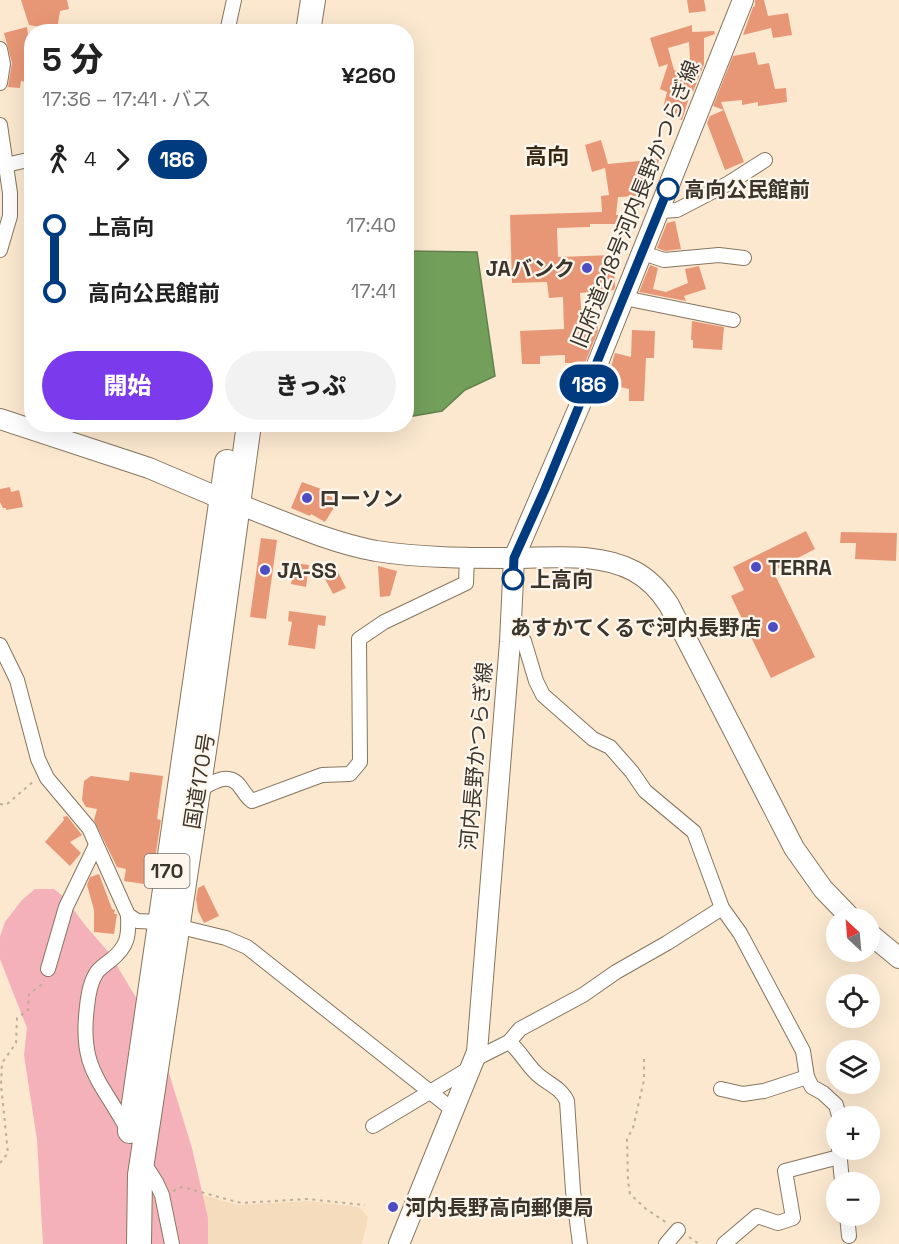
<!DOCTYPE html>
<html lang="ja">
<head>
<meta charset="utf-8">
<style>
	:root { --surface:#fff; --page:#f2f2f2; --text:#222; --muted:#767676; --accent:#7c3aed }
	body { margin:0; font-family:"Space Grotesk","Noto Sans JP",sans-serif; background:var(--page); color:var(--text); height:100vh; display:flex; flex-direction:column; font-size:22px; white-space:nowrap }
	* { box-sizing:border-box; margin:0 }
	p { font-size:20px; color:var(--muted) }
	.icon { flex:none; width:33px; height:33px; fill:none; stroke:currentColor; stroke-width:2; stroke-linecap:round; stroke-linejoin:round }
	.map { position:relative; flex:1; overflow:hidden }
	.sheet { position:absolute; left:24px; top:24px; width:390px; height:408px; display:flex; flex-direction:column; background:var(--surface); border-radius:24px; box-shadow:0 6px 24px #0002 }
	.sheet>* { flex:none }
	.badge { padding:0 12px; border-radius:20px; font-size:21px; line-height:39px }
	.needle { width:39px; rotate:334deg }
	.controls { position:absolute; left:826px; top:908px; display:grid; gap:12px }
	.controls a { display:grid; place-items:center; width:54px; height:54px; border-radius:50%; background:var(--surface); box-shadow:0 6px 24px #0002; font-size:30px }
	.map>.badge { position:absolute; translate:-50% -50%; box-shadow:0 0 0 3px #fff }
	.legs { display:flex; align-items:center; gap:9px; height:66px; padding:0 18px; font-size:20px }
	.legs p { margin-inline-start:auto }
	.headline { display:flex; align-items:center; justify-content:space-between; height:102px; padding:0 18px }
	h1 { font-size:33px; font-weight:800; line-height:45px }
	.cta { display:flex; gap:12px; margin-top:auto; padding:12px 18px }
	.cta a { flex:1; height:69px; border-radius:36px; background:var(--accent); color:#fff; font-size:24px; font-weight:800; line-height:69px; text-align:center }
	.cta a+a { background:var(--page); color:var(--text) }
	ul { padding:0 18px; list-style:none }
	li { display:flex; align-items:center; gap:21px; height:66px; font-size:22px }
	li i { display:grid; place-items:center; width:9px; height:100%; margin:0 8px; background:currentColor }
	li i::after { content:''; width:15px; height:15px; margin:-8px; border:4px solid; border-radius:50%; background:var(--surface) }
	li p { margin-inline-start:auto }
	li:first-child i { background:linear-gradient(#0000 50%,currentColor 0) }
	li:last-child i { background:linear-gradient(currentColor 50%,#0000 0) }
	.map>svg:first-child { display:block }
	.built { fill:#f5dcbd }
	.green { fill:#f5b1b9 }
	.water { fill:#72a05b; stroke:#62804d; stroke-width:1.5 }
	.building { fill:#e89776; fill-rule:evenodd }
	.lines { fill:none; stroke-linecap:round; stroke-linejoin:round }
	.street-casing { stroke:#86755f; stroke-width:16 }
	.secondary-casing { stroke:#86755f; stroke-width:22 }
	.highway-casing { stroke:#86755f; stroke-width:26 }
	.path { stroke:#bdae9a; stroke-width:2; stroke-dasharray:3 4.5; stroke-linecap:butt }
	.street { stroke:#fff; stroke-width:14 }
	.secondary { stroke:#fff; stroke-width:20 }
	.highway { stroke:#fff; stroke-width:24 }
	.line-1-casing { stroke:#fff; stroke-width:14 }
	.line-1 { stroke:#003b80; stroke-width:9 }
	.stop-1-dot { fill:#fff; stroke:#003b80; stroke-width:3 }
	.poi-dot { fill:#4e4cc3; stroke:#fff7ed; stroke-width:2 }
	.labels { text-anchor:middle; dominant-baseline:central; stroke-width:4.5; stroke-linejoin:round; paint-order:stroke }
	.shield { fill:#fff7ed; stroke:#766f65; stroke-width:1.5 }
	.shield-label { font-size:20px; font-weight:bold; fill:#3c352b }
	.stop-label { font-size:21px; font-weight:bold; fill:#3c352b; stroke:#fff7ed; text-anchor:start }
	.street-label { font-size:21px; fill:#3c352b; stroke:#fff7ed }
	.poi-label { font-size:21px; font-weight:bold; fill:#3c352b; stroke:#fff7ed; text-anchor:start }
	.neighbourhood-label { font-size:22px; font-weight:bold; fill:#382915; stroke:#fff7ed }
</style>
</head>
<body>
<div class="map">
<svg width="899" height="1244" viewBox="0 0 899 1244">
	<rect width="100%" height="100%" fill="#fbe8cf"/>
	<path class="built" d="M192 1192 238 1205 309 1201 359 1207 368 1217 362 1244H180Z"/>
	<path class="green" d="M35 889H54L65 898 85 925 110 954 144 1011 168 1070 192 1148 208 1218V1244H43L37 1140 24 1055 27 1028 0 959V937L5 922 22 900Z"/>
	<path class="water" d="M407 251 477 252 495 376 465 390 442 411 407 417Z"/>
	<g class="building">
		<path d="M21 0H67L69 9 60 11 57 30 29 25Z"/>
		<path d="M687 0H704L706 11 689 13Z"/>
		<path d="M755 0H764L768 16 788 13 792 35 773 38 771 28 743 35 753 7 755 6Z"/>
		<path d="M692 25V32L714 31 715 34 704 38V64L693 92 692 88 682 120 672 117 673 114 670 112V110L663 108 667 92 660 89 668 64 659 67 650 38ZM689 42 691 75 674 70 668 48Z"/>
		<path d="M27 27 32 61V83L21 81 20 88 8 87 12 63 4 33Z"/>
		<path d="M755 52 758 65 769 63 775 89 786 88 787 102 758 106V102L742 105V100L721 102 744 162 725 170 707 123 710 116 724 110 713 106 733 56Z"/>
		<path d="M601 140 608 164 660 159 650 179H644L645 190 642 196 618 197 616 215H618L619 224H590V227L557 228 558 257 613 255 615 287 614 290 580 293 582 320H597L598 331 585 363H565V355L540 356V364H522L520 331 564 329 563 297 549 298 547 282 512 283 510 215 602 212 601 196 609 195 605 168 592 172 585 145Z"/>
		<path d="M675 221 681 249 665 251 657 248 667 223Z"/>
		<path d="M650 265 658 268 653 289 666 292 688 283 685 269 699 266 706 289 684 296 686 301 639 292Z"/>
		<path d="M692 321 724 327 722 350 693 348V340H691Z"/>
		<path d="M632 330 655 331 654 358H646L644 401H629V389L606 384 615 353 631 357Z"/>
		<path d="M302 482 321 489V491L338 501 325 522 311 514 310 516 291 508Z"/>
		<path d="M10 487 11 492 19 490 23 507 6 510V508H3L0 502V489Z"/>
		<path d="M806 531 815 549 773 571 815 657 771 678 731 596 744 590 733 567Z"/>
		<path d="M841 532 897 533 896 561 855 559 856 543H840Z"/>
		<path d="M261 538 277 540 266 619 250 617Z"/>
		<path d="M295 563 309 565 306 587 291 584Z"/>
		<path d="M334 564 346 588 333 594 321 571Z"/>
		<path d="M378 566 397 571 390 596 380 597Z"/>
		<path d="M289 611 326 616 325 626 318 625 315 649 288 645 292 622 288 621Z"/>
		<path d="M130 772 163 776 157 819 161 820 151 885 124 881 126 869 117 867 94 820 97 809 86 807 82 800 84 781 91 776 129 781Z"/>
		<path d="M67 816 82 835 70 842 81 853 70 866 45 842 64 820 63 817Z"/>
		<path d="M99 874 112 909 115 910 114 914H117L114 934 94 932V910L87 885 90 877Z"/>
		<path d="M204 885 219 916 204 923 198 911 196 899 198 888Z"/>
	</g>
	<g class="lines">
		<g class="street-casing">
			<g id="street">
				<path d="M227 32 234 0"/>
				<path d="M0 49 3 64 0 83"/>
				<path d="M0 125 10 193V216L0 250"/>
				<path d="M6 165 32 159"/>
				<path d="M660 211 677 210 729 183 765 160"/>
				<path d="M643 253 664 260 719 255 744 258"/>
				<path d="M624 298 733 320"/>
				<path d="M511 623 524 641 536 681 543 695 593 739 610 747 632 772 645 791 694 832 722 908 740 933 803 1051 807 1077 812 1087 823 1093 836 1105 839 1116"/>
				<path d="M0 645 17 680 38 759 47 778 89 828 128 915 137 921 160 922 226 938 247 947 453 1110"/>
				<path d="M197 791C209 785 225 772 237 783 243 789 245 796 252 801L322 775 350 774 360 762 359 639 384 622 466 583 467 557"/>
				<path d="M128 915C129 936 128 946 111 960 107 963 101 967 97 972 90 982 88 996 87 1007 79 1070 102 1081 128 1131"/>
				<path d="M48 969 66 907 96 845"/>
				<path d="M509 1042C520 1051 525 1062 535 1072 545 1083 560 1086 567 1101L573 1191 580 1244"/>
				<path d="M473 1060 509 1042 520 1029 583 995 616 972 667 943 722 908"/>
				<path d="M721 1089 743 1094 764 1091 807 1077"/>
				<path d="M373 1126 470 1068"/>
				<path d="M839 1149 842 1182"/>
				<path d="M142 1160 156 1182 162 1195 172 1244"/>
				<path d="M847 1215 849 1236"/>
				<path d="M666 1244 678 1230"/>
				<path d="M724 1244 757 1216 778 1223 793 1218 785 1171 839 1157"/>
			</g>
		</g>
		<g class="secondary-casing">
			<g id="secondary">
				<path d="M0 419 149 468 222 499 238 504C283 521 328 542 376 551 421 558 467 558 512 558 552 558 598 552 634 571 649 579 660 591 669 605L794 848 823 889 851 918"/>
				<path d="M870 934 899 958"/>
				<path d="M399 1244 477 1052 510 642 514 558 595 370 743 0"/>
			</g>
		</g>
		<g class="highway-casing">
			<g id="highway">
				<path d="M308 32 313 0"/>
				<path d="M130 1131 227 462"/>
				<path d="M139 1244 140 1175 207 731 249 424"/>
			</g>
		</g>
		<g class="path">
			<path d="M0 804 6 805 35 780"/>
			<path d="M644 1059V1080L633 1128 627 1139 628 1180 630 1194 646 1209 667 1223"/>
			<path d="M0 1163 8 1153 1 1085 2 1063 16 1043 17 1018 28 1010 29 994 41 985 44 980"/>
			<path d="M173 1191 182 1187 241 1203 307 1199 365 1205"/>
			<path d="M689 1237 699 1244"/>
		</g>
		<use href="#street" class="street"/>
		<use href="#secondary" class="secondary"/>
		<use href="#highway" class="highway"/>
	</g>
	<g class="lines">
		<g class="line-1-casing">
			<path id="line-1" d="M513 579 514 558 545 489 668 189"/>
		</g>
		<use href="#line-1" class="line-1"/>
	</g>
	<g class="stop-1-dot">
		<circle cx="668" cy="189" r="10"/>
		<circle cx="513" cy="579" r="10"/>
	</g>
	<g class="poi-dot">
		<circle cx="587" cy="268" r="6"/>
		<circle cx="307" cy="498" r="6"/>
		<circle cx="756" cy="567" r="6"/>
		<circle cx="265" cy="570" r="6"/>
		<circle cx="773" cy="627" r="6"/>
		<circle cx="393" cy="1207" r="6"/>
	</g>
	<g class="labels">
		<rect class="shield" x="144.5" y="854" width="45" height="34" rx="4.5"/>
		<g class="shield-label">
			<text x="167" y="871">170</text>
		</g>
		<g class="stop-label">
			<text x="684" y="189">高向公民館前</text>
			<text x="530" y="579">上高向</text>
		</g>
		<g class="street-label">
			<text transform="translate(635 204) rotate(-68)">旧府道218号河内長野かつらぎ線</text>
			<text transform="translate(476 756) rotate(-85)">河内長野かつらぎ線</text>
			<text transform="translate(199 781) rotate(-81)">国道170号</text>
		</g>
		<g class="poi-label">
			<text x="575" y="268" text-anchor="end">JAバンク</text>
			<text x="319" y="498">ローソン</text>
			<text x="768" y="567">TERRA</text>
			<text x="277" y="570">JA-SS</text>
			<text x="761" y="627" text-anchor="end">あすかてくるで河内長野店</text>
			<text x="405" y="1207">河内長野高向郵便局</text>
		</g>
		<g class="neighbourhood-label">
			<text x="547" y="156">高向</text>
		</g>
	</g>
</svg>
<div class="controls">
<a><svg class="needle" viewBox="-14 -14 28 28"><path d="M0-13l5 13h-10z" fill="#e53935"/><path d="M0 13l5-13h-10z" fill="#767676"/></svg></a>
<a><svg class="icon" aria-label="locate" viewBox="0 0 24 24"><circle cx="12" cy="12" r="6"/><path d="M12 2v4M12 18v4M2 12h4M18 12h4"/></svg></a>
<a><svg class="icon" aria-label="layers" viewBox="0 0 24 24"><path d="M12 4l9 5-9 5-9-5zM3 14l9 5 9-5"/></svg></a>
<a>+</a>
<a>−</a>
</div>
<b class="badge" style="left:589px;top:384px;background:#003b80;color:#fff">186</b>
<section class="sheet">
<div class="headline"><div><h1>5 分</h1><p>17:36 – 17:41 · バス</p></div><b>¥260</b></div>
<div class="legs"><svg class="icon" aria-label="walk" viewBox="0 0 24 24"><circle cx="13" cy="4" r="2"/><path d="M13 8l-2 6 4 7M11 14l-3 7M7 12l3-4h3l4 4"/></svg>4<svg class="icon" aria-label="forward" viewBox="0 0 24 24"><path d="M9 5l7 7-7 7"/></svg><b class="badge" style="background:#003b80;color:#fff">186</b></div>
<ul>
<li><i style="color:#003b80"></i><b>上高向</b><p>17:40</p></li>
<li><i style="color:#003b80"></i><b>高向公民館前</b><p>17:41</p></li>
</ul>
<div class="cta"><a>開始</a><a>きっぷ</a></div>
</section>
</div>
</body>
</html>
